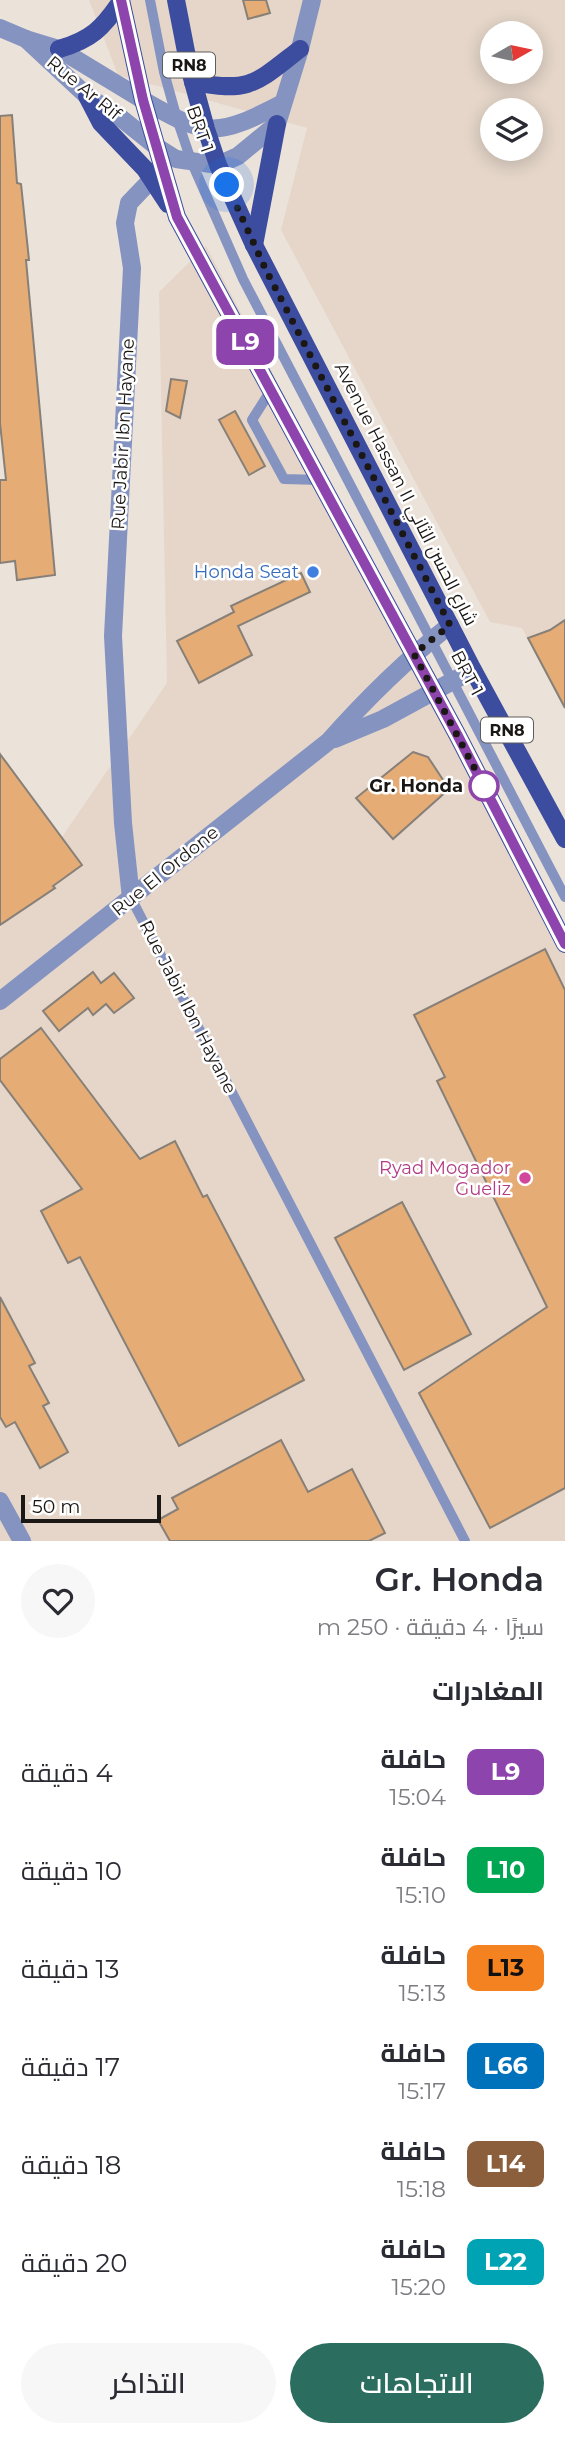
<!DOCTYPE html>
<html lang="ar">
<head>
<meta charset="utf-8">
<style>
	:root { --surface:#fff; --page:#f7f7f7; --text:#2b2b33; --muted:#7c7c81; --accent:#2b6e5f }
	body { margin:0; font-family:Montserrat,Cairo,sans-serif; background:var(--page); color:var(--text); direction:rtl; height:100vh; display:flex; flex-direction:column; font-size:26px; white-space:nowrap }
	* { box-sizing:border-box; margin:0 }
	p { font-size:23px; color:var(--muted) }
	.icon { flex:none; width:38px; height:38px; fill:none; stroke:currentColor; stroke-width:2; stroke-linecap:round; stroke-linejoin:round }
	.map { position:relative; height:1541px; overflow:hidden; direction:ltr }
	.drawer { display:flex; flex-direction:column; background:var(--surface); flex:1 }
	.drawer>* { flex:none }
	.badge { padding:0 14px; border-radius:10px; font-size:24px; line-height:46px }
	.needle { width:46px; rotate:81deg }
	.fabs { position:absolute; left:480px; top:21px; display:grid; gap:14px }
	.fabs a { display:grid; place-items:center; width:63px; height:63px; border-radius:50%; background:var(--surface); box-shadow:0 4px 18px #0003; font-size:35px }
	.scale { position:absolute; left:21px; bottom:18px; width:140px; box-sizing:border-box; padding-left:7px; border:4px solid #1b1715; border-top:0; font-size:19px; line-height:24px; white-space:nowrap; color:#1b1715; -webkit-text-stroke:5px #fff; paint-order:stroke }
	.you { position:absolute; width:35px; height:35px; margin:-18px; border:5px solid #fff; border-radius:50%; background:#1a73e8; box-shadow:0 0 0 10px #1a73e833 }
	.map>.badge { position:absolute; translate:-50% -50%; box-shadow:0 0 0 4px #fff }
	h2 { padding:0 21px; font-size:26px; line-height:63px }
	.round { display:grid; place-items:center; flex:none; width:74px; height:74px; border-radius:37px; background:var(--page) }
	.overview { display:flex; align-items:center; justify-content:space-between; height:119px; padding:0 21px }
	h1 { font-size:33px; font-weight:600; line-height:52px }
	.action { display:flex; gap:14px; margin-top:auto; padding:14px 21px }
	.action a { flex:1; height:80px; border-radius:42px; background:var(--accent); color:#fff; font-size:28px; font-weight:600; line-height:80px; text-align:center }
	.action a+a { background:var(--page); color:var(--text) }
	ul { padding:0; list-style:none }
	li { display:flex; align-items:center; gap:21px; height:98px; padding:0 21px }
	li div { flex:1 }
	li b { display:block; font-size:26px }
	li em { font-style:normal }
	li .badge { min-width:77px; font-weight:700; text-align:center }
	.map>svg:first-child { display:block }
	.built { fill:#e5d6c9; fill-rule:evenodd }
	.building { fill:#e5ac76; stroke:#878078; stroke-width:2 }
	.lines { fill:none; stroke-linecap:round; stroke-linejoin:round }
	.service { stroke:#8593c1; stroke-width:10 }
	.minor { stroke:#8593c1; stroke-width:18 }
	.tertiary { stroke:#8593c1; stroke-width:18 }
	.primary { stroke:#3c4c9e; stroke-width:18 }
	.line-casing { stroke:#fff; stroke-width:16 }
	.line { stroke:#8e44ad; stroke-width:10 }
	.walk { stroke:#1b1715; stroke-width:7; stroke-dasharray:0 12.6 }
	.shop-dot { fill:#3f7fe0; stroke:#fff; stroke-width:2.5 }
	.stop-dot { fill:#fff; stroke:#8e44ad; stroke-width:3.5 }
	.hotel-dot { fill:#d1479c; stroke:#fff; stroke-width:2.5 }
	.labels { text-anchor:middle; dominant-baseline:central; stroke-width:5; stroke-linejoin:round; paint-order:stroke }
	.shield { fill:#fff; stroke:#5f5d5b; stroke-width:2 }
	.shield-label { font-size:16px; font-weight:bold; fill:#1b1715 }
	.street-label { font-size:18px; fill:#1b1715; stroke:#fff }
	.shop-label { font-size:18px; fill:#366cbe; stroke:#fff; text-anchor:end }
	.stop-label { font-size:18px; font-weight:bold; fill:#1b1715; stroke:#fff; text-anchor:end }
	.hotel-label { font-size:18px; fill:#b23c85; stroke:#fff; text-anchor:end }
</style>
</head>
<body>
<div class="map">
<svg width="565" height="1541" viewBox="0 0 565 1541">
	<rect width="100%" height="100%" fill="#ebe2da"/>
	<g class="built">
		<path d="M89 0H565V708L522 628 490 622 281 230 307 128 118 75ZM492 33H530V72H492ZM492 110H530V149H492Z"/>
		<path d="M206 246 565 933V1541H0V928L167 683 159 292Z"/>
	</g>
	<g class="building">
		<path d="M243 0H266L270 13 248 19Z"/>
		<path d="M12 115 17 183 21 184 29 260H26L55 575 17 580 15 561 0 563V480H6L0 423V116Z"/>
		<path d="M171 379 187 381 180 418 166 411Z"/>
		<path d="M235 411 265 466 249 475 219 420Z"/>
		<path d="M301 573 310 592 238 626 252 655 199 683 177 641 234 612 231 606Z"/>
		<path d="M565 620V708L528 638 550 630Z"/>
		<path d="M413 752 428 757 449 789 393 839 356 798Z"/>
		<path d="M0 754 82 865 53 886 55 888 0 925Z"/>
		<path d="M545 949 565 990V1488L490 1528 419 1393 547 1307 437 1081 445 1077 414 1015Z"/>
		<path d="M93 972 101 983 114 973 134 998 114 1013 106 1004 93 1015 88 1008 59 1031 43 1011Z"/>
		<path d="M41 1028 140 1159 175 1141 203 1197 207 1195 304 1380 179 1446 80 1257 68 1263 41 1211 82 1189 0 1080V1059Z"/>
		<path d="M402 1202 471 1334 404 1370 335 1238Z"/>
		<path d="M0 1297 35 1363 29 1366 49 1403 43 1406 68 1452 40 1468 15 1422 6 1427 0 1417Z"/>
		<path d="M281 1440 308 1492 352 1469 385 1533 369 1541H170L158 1520 178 1509 172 1498Z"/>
	</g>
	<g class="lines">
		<g class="service">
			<path d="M150 0 164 72 177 119 192 163 243 279 565 897"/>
			<path d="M271 390 252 420 284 479 320 480"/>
			<path d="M131 898 465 1541"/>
		</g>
		<g class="minor">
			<path d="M0 28 26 39 59 49 143 100"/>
			<path d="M26 39 87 96 117 115 157 147"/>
			<path d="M131 898 123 823 113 636 132 268 125 223 129 203 152 179"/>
		</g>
		<g class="tertiary">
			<path d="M143 100C208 138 217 137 283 103"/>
			<path d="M157 147 176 159 218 165 238 156 277 124 300 49 312 0"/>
			<path d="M335 739 383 719 473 670"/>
			<path d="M0 1001 329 741C366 699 406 660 450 625"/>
			<path d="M0 1501 22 1541"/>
		</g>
		<g class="primary">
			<path d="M121 0 143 100 177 217 458 736 565 944"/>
			<path d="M176 0 189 67 206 129 218 165 254 245 473 670 565 839"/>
			<path d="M59 49C91 40 103 28 121 1"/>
			<path d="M193 82C251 93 256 83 300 49"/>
			<path d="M87 96 101 123 145 169 168 204"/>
			<path d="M254 245 277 124"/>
		</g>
	</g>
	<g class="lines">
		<g class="line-casing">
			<path id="line" d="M121 0 143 100 177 217 458 736 565 944"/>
		</g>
		<use href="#line" class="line"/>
		<path class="walk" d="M227 185 266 270 450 625 414 654 484 786"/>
	</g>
	<circle class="shop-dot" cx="313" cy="572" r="7"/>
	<circle class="stop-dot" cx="484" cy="786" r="14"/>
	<circle class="hotel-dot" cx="525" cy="1178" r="7"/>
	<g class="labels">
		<g class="shield">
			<rect x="163" y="52.5" width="52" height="25" rx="5"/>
			<rect x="481" y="717.5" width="52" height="25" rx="5"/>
		</g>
		<g class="shield-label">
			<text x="189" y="65">RN8</text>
			<text x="507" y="730">RN8</text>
		</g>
		<g class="street-label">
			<text transform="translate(84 88) rotate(39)">Rue Ar Rif</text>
			<text transform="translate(200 129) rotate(71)">BRT 1</text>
			<text transform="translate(123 434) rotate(-87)">Rue Jabir Ibn Hayane</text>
			<text transform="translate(406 494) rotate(63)">Avenue Hassan II شارع الحسن الثاني</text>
			<text transform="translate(467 673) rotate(62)">BRT 1</text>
			<text transform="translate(165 871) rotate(-39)">Rue El Ordone</text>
			<text transform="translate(188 1007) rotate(63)">Rue Jabir Ibn Hayane</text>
		</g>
		<g class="shop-label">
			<text x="299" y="572">Honda Seat</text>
		</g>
		<g class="stop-label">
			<text x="463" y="786">Gr. Honda</text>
		</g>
		<g class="hotel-label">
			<text x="511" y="1168">Ryad Mogador<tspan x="511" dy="21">Gueliz</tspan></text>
		</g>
	</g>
</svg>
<div class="fabs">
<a><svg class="needle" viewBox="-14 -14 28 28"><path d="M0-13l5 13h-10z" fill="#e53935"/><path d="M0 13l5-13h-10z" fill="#7c7c81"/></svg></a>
<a><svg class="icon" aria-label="layers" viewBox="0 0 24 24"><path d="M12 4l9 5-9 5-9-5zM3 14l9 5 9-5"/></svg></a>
</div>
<div class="scale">50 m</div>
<div class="you" style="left:227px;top:185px"></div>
<b class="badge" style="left:245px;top:342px;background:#8e44ad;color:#fff">L9</b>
</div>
<section class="drawer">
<div class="overview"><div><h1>Gr. Honda</h1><p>سيرًا · 4 دقيقة · 250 m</p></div><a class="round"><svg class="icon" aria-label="heart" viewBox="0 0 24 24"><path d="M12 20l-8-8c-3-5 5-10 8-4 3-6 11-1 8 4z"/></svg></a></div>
<h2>المغادرات</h2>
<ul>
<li><span class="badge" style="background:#8e44ad;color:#fff">L9</span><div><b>حافلة</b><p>15:04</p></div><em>4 دقيقة</em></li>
<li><span class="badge" style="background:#00a651;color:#fff">L10</span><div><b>حافلة</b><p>15:10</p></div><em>10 دقيقة</em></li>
<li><span class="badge" style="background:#f58220;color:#111">L13</span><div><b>حافلة</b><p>15:13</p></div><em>13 دقيقة</em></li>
<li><span class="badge" style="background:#0072bc;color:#fff">L66</span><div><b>حافلة</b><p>15:17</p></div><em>17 دقيقة</em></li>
<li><span class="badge" style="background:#8b5e3c;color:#fff">L14</span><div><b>حافلة</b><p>15:18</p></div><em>18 دقيقة</em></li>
<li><span class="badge" style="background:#00a3b4;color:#fff">L22</span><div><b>حافلة</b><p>15:20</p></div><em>20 دقيقة</em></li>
</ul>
<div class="action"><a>الاتجاهات</a><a>التذاكر</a></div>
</section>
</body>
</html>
